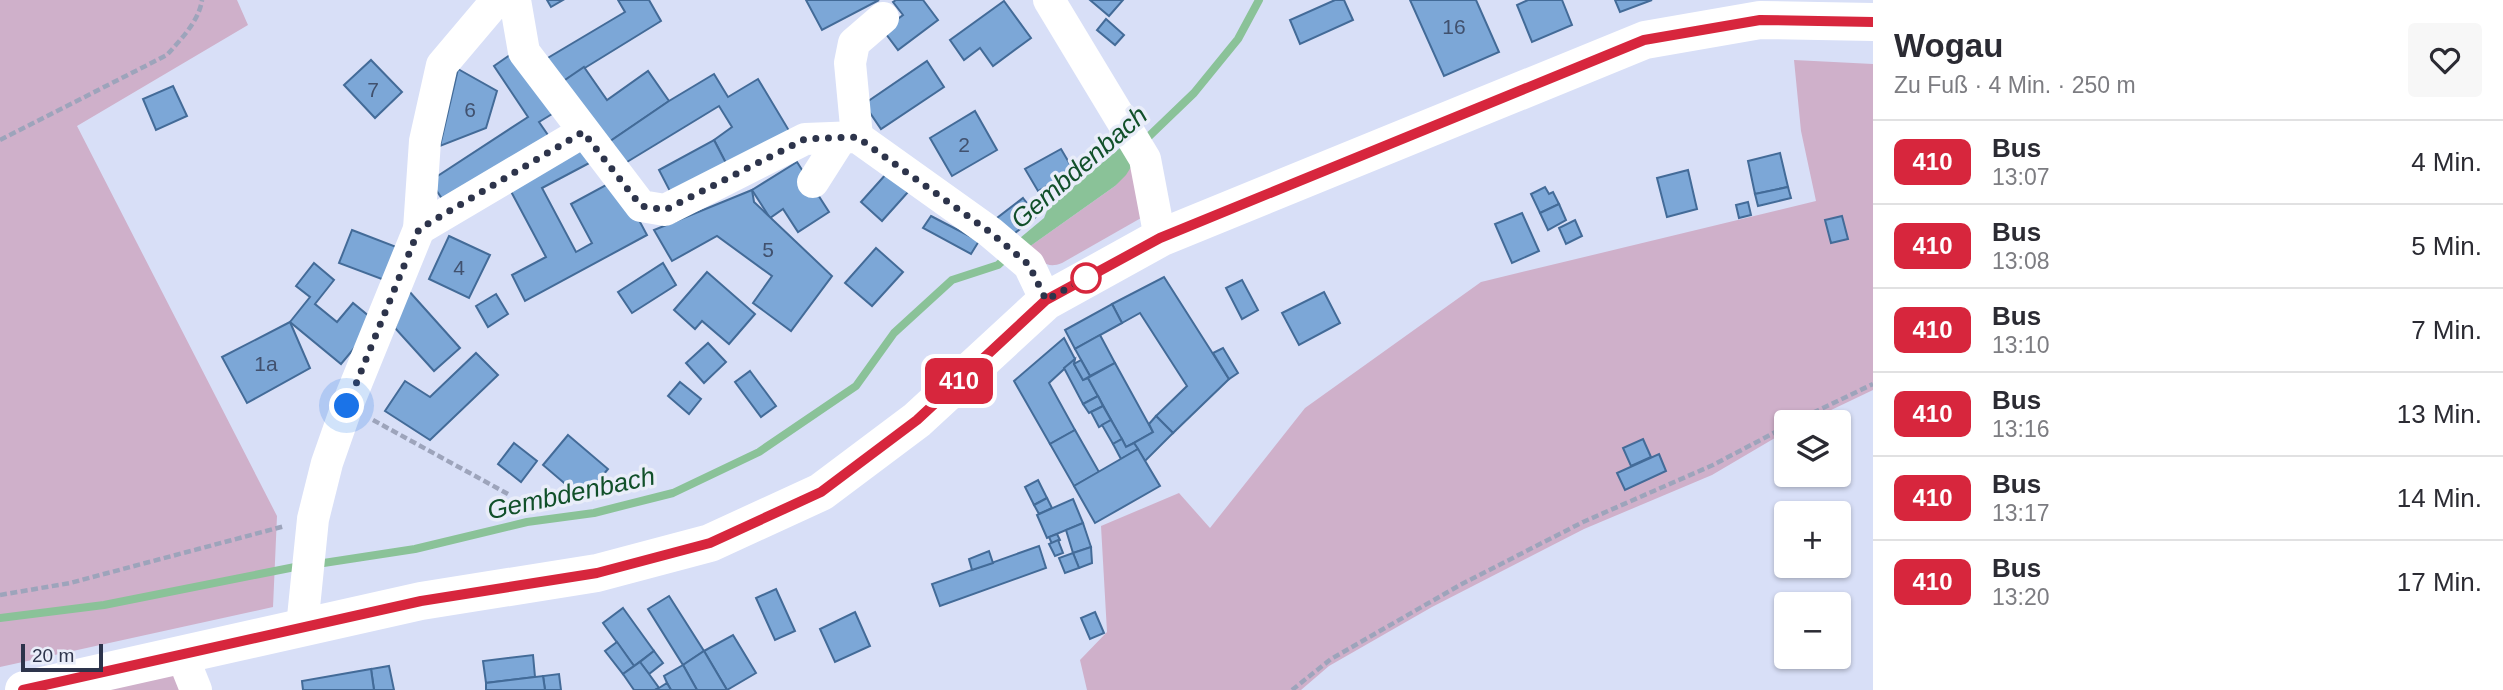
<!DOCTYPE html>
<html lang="de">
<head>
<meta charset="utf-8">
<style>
	:root { --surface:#fff; --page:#f7f7f7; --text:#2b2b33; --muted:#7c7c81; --line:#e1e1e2 }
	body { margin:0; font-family:Arial,sans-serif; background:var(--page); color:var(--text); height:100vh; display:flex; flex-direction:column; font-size:26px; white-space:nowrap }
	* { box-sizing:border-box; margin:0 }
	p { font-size:23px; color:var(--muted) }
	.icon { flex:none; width:38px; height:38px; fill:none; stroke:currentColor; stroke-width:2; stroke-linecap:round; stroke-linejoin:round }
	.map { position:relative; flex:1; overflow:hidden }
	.sheet { display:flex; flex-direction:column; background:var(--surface); width:630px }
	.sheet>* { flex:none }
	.badge { padding:0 14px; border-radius:10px; font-size:24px; line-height:46px }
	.tools { position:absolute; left:1774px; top:410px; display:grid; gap:14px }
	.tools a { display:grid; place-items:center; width:77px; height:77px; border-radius:7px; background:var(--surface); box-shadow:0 2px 5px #0004; font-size:35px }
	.scale { position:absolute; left:21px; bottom:18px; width:82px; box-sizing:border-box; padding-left:7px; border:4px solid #2d344b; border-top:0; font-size:19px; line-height:24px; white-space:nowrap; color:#2d344b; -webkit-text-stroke:5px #e9edf9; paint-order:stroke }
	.you { position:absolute; width:35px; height:35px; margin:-18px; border:5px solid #fff; border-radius:50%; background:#1a73e8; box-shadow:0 0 0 10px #1a73e833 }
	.map>.badge { position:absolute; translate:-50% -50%; box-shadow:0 0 0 4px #fff }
	.round { display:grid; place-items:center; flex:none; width:74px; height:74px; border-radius:7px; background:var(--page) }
	.head { display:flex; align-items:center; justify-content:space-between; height:119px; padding:0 21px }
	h1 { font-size:33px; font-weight:700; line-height:52px }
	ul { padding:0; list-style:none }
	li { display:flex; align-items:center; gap:21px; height:84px; padding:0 21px; border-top:2px solid var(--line) }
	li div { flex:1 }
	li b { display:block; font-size:26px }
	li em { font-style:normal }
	li .badge { min-width:77px; font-weight:700; text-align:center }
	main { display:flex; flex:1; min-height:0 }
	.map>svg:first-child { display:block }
	.green { fill:#cfb0ca }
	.water { fill:#8ac298 }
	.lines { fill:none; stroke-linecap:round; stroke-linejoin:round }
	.stream { stroke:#8ac298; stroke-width:8 }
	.building { fill:#7ca7d7; stroke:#436b98; stroke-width:2 }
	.path { stroke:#9da4bb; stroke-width:4.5; stroke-dasharray:7 3.5; stroke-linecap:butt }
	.minor { stroke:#fff; stroke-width:32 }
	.major { stroke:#fff; stroke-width:38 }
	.line-casing { stroke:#fff; stroke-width:16 }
	.line { stroke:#d7263d; stroke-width:10 }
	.walk { stroke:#2d344b; stroke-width:7; stroke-dasharray:0 12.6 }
	.stop-dot { fill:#fff; stroke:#d7263d; stroke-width:3.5 }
	.labels { text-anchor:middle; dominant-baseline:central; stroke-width:7; stroke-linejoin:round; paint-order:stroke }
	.number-label { font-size:21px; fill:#41516e }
	.water-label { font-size:26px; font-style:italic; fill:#11502a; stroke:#e9edf9 }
</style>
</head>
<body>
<main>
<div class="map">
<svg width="1873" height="690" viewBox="0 0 1873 690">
	<rect width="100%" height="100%" fill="#d8dff7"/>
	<g class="green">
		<path d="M0 0H237L248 25 77 126 277 516 273 607 0 667Z"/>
		<path d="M1794 60 1873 64V390L1806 422H1787V431L1712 475 1584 529 1432 607 1329 666 1301 690H1087L1080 660 1107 632 1101 526 1179 493 1210 528 1305 408 1481 282 1816 201 1801 131Z"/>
		<path d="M1136 159 1141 218 1062 263C1045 270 1039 259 1029 247L1115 186Z"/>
		<path d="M171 667 183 690H86Z"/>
	</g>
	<path class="water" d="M1126 143 1136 159 1126 175 1115 186 1029 247 1020 238 1044 218 1048 208Z"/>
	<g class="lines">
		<g class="stream">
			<path d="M1143 142 1194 93 1238 39 1259 0"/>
			<path d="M317 564 415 549 527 522 594 513 673 493 759 452 856 386 894 333 952 280 998 265 1008 256"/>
			<path d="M0 618 104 605 300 566"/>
		</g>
	</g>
	<g class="building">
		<path d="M547 0H563L551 7Z"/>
		<path d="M618 0H649L661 21 562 82 546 59 625 12Z"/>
		<path d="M806 0H879L822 30Z"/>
		<path d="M896 0H923L938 20 898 50 883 30 903 15 893 2Z"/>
		<path d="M1090 0H1123L1109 16Z"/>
		<path d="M1335 0H1344L1353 20 1300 44 1290 20Z"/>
		<path d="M1410 0H1476L1499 52 1444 76Z"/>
		<path d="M1528 0H1562L1572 25 1532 42 1517 5Z"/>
		<path d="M1615 0H1652L1620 12Z"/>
		<path d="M1004 1 1031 38 993 66 980 48 964 60 950 40Z"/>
		<path d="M1106 19 1124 35 1115 45 1097 30Z"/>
		<path d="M517 50 557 111 539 122 550 138 447 206 430 181 528 117 494 66Z"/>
		<path d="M371 60 402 92 375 118 344 85Z"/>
		<path d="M927 61 944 87 881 129 864 104Z"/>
		<path d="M584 67 607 100 648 71 669 101 606 144 562 82Z"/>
		<path d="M458 69 497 91 486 128 440 146Z"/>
		<path d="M714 74 728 97 758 79 791 134 728 167 714 140 732 127 719 106 622 165 606 144 669 101Z"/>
		<path d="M173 86 187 116 156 130 143 99Z"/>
		<path d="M975 111 997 150 952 176 930 138Z"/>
		<path d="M714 140 728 167 673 197 659 170Z"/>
		<path d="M585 141 595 160 542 188 576 252 592 243 571 204 617 179 647 235 525 301 512 275 546 257 507 184Z"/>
		<path d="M1061 149 1074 171 1038 191 1025 169Z"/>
		<path d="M1780 153 1788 187 1755 194 1748 161Z"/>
		<path d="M797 162 829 212 798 232 783 209 770 218 752 190Z"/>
		<path d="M1688 170 1697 209 1667 217 1657 178Z"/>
		<path d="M887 173 908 192 882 221 861 202Z"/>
		<path d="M1545 187 1549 194 1553 192 1559 204 1540 213 1531 194Z"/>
		<path d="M1788 187 1791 198 1758 206 1755 194Z"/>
		<path d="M752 190 754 202 832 276 791 331 753 303 772 276 717 236 672 261 654 230Z"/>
		<path d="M1023 198 1037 216 1011 236 997 218Z"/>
		<path d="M1748 202 1751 215 1739 218 1736 205Z"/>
		<path d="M1559 204 1566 220 1548 230 1540 213Z"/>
		<path d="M1522 213 1539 251 1512 263 1495 224Z"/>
		<path d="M931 216 979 241 971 254 923 228Z"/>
		<path d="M1842 216 1848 239 1831 243 1825 220Z"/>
		<path d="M1575 220 1582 236 1566 244 1559 228Z"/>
		<path d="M352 230 399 248 387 281 339 263Z"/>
		<path d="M449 236 490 255 469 298 429 279Z"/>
		<path d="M876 248 903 272 872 306 845 283Z"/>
		<path d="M314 263 334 280 315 304 337 322 353 303 376 322 341 364 290 322 310 297 296 286Z"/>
		<path d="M663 263 676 285 632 313 618 292Z"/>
		<path d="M707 272 755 314 729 344 702 321 695 329 674 310Z"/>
		<path d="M1164 277 1229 379 1173 433 1156 416 1187 386 1140 313 1122 323 1112 304Z"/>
		<path d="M1242 280 1258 310 1242 319 1226 288Z"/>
		<path d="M408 290 460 348 434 371 395 328Z"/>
		<path d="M1324 292 1340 323 1299 345 1282 313Z"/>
		<path d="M496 294 508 314 488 327 476 306Z"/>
		<path d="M1112 304 1122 323 1075 349 1065 330Z"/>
		<path d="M290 322 310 368 247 403 222 357Z"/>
		<path d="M1100 335 1115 363 1090 376 1075 349Z"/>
		<path d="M1064 338 1075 359 1049 383 1075 430 1050 444 1014 381Z"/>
		<path d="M708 343 726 362 704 383 686 363Z"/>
		<path d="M1223 348 1238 373 1229 379 1213 353Z"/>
		<path d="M476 353 498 375 430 440 385 411 405 381 430 397Z"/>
		<path d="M1075 359 1074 364 1083 380 1088 378 1098 396 1083 404 1064 368Z"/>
		<path d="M1081 360 1090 376 1083 380 1074 364Z"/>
		<path d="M1115 363 1153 432 1126 447 1088 378Z"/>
		<path d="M750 371 776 406 761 417 735 382Z"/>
		<path d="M680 382 701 399 689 414 668 396Z"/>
		<path d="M1098 396 1103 406 1089 413 1083 404Z"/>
		<path d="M1103 406 1111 420 1099 427 1091 412Z"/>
		<path d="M1156 416 1173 433 1145 461 1134 443 1153 432 1149 424Z"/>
		<path d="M1111 420 1122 439 1113 444 1102 425Z"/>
		<path d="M1075 430 1099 472 1074 486 1050 444Z"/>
		<path d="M568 435 608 469 583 499 543 465Z"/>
		<path d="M1122 439 1126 447 1134 443 1138 449 1121 459 1113 444Z"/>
		<path d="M1643 439 1651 457 1631 466 1623 448Z"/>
		<path d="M514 443 537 461 521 482 498 464Z"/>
		<path d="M1138 449 1160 486 1095 523 1074 486Z"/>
		<path d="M1659 454 1666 471 1625 490 1617 473Z"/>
		<path d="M1038 480 1047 498 1034 505 1025 487Z"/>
		<path d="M1047 498 1052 508 1039 514 1034 505Z"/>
		<path d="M1073 499 1083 523 1047 538 1037 515Z"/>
		<path d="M1083 523 1091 547 1073 553 1066 530Z"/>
		<path d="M1057 534 1060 540 1052 544 1049 537Z"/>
		<path d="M1058 540 1063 553 1055 556 1049 544Z"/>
		<path d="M1039 546 1046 568 940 606 932 584Z"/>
		<path d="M1091 547 1092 563 1079 568 1073 553Z"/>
		<path d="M989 551 993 563 972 570 969 559Z"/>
		<path d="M1073 553 1079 568 1065 573 1059 558Z"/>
		<path d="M776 589 795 631 775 640 756 598Z"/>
		<path d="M669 596 704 651 683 665 648 609Z"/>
		<path d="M623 608 654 651 634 666 603 623Z"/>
		<path d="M855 612 870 646 835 662 820 629Z"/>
		<path d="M1095 612 1104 633 1090 639 1081 618Z"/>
		<path d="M733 635 756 673 727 690 704 651Z"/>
		<path d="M617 642 634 666 623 674 605 651Z"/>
		<path d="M654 651 663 663 649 674 640 662Z"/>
		<path d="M704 651 727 690H697L683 665Z"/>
		<path d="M533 655 535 677 486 683 483 661Z"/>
		<path d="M640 662 649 674 659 688 655 690H634L623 674Z"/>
		<path d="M683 665 697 690H671L667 683 664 676Z"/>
		<path d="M389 666 394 690H374L371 669Z"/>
		<path d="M371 669 374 690H303L302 681Z"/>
		<path d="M559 674 561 690H545L543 676Z"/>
		<path d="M543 676 545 690H486V683Z"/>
		<path d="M667 683 671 690H655L659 688Z"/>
	</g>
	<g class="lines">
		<g class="path">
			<path d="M0 140 167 55C181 39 199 21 202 0"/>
			<path d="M373 420 508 494"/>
			<path d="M1794 422 1873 384"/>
			<path d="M0 595 70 583 285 526"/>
			<path d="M1292 690 1331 659 1460 585 1583 522 1713 465 1787 426"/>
		</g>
		<g class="minor">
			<path d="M515 0 524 52 641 206 665 210 805 139 857 137 990 232 1029 265 1046 301"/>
			<path d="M1049 0 1145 159 1160 238"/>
			<path d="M857 137 850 63 854 43 883 18"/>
			<path d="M813 182 841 138"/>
			<path d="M419 229 583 132"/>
			<path d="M302 627 313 519 327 463 347 406 419 229 425 141 442 65 497 0"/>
			<path d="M189 652 188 670 196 690"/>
		</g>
		<path class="major" d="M24 690 421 601 597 573 710 543 821 492 917 420 1046 301 1160 238 1645 40 1760 20 1873 22"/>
	</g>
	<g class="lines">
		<g class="line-casing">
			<path id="line" d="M23 690 421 601 597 573 710 543 821 492 917 420 1046 300 1160 238 1644 40 1760 20 1873 22"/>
		</g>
		<use href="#line" class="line"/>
		<path class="walk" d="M347 406 419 229 583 132 641 206 665 210 805 139 857 137 990 232 1029 265 1046 300 1086 278"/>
	</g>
	<circle class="stop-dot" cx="1086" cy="278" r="14"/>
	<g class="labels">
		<g class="number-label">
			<text x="1454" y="26">16</text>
			<text x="373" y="89">7</text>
			<text x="470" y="109">6</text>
			<text x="964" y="144">2</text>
			<text x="768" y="249">5</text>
			<text x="459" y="267">4</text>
			<text x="266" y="363">1a</text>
		</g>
		<g class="water-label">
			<text transform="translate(1079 167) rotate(-41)">Gembdenbach</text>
			<text transform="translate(571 493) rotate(-12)">Gembdenbach</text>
		</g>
	</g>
</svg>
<div class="tools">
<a><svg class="icon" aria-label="layers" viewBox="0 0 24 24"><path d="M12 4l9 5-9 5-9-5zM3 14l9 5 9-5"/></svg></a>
<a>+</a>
<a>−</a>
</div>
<div class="scale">20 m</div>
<div class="you" style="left:347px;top:406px"></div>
<b class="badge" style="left:959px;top:381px;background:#d7263d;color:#fff">410</b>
</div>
<section class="sheet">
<div class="head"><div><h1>Wogau</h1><p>Zu Fuß · 4 Min. · 250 m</p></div><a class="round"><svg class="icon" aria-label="heart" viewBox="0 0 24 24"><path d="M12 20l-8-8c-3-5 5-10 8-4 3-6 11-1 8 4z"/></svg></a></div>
<ul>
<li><span class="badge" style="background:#d7263d;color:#fff">410</span><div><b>Bus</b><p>13:07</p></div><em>4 Min.</em></li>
<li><span class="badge" style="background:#d7263d;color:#fff">410</span><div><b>Bus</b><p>13:08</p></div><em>5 Min.</em></li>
<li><span class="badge" style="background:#d7263d;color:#fff">410</span><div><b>Bus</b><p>13:10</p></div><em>7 Min.</em></li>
<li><span class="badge" style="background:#d7263d;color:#fff">410</span><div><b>Bus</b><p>13:16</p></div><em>13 Min.</em></li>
<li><span class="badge" style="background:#d7263d;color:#fff">410</span><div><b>Bus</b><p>13:17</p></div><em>14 Min.</em></li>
<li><span class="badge" style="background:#d7263d;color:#fff">410</span><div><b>Bus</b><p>13:20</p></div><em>17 Min.</em></li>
</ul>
</section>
</main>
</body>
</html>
